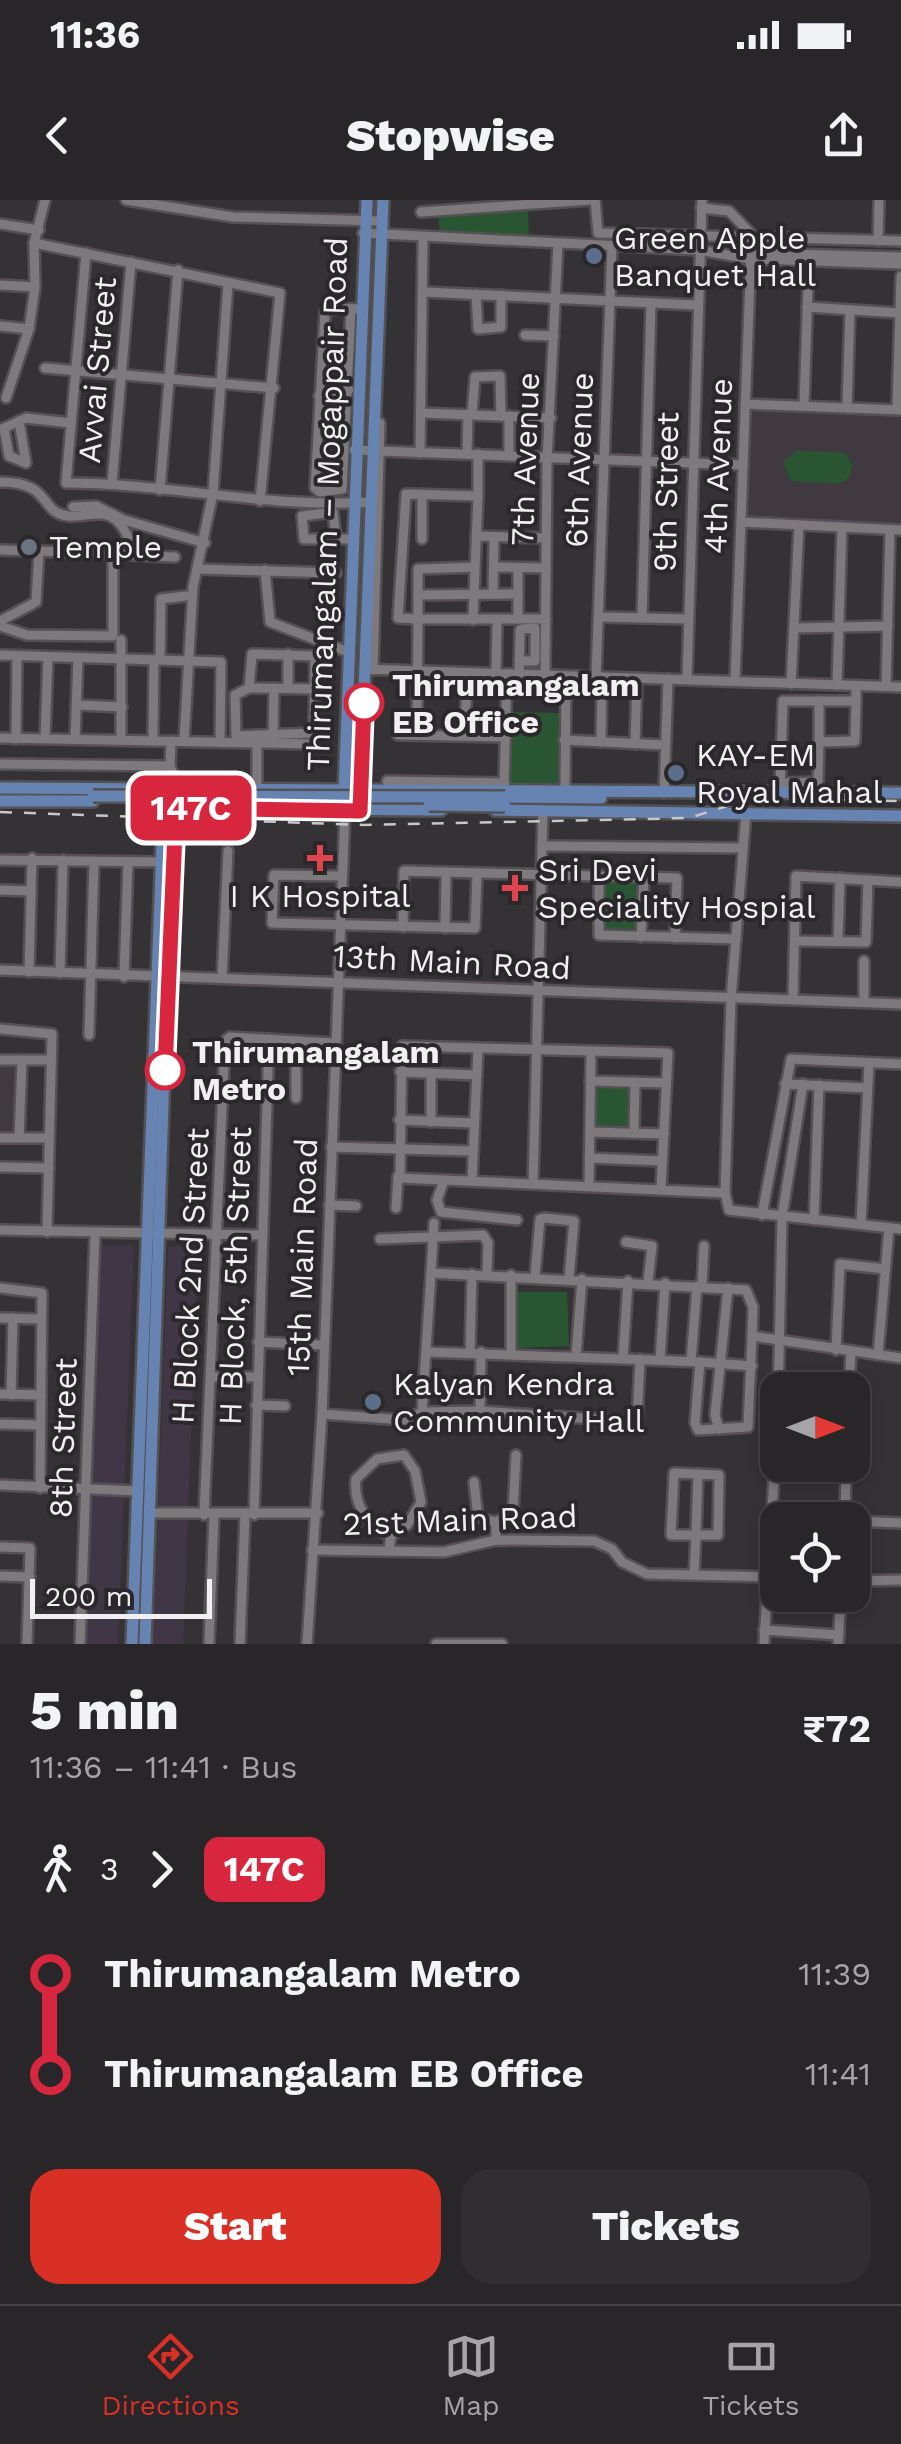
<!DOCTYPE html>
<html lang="en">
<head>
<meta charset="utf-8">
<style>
	:root { --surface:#282628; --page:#302e30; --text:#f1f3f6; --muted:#a5a5a8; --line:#444345; --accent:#d93025 }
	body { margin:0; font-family:"Work Sans",sans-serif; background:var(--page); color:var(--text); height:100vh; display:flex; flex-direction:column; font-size:38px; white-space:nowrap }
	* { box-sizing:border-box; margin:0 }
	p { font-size:32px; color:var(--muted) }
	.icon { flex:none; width:55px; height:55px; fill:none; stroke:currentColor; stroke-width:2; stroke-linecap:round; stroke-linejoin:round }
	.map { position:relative; height:1444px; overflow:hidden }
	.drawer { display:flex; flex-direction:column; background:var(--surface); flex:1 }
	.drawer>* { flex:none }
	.badge { padding:0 20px; border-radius:15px; font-size:35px; line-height:65px }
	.needle { width:65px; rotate:90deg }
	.buttons { position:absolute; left:760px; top:1172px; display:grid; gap:20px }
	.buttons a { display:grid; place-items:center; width:110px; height:110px; border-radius:20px; background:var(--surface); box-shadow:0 5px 15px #0003,0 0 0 2px var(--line); font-size:50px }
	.scale { position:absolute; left:30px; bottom:25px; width:182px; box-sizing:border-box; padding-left:10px; border:5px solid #f1eff1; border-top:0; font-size:28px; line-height:35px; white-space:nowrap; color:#f1eff1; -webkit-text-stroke:8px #2b282b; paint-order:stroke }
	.map>.badge { position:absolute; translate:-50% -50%; box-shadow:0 0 0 5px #fff }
	.legs { display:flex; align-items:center; gap:15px; height:110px; padding:0 30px; font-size:32px }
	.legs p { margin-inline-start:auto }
	.headline { display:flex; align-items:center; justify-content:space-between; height:170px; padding:0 30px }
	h1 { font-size:55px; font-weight:800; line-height:75px }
	.cta { display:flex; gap:20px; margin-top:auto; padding:20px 30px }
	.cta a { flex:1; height:115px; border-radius:30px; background:var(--accent); color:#fff; font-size:40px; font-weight:800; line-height:115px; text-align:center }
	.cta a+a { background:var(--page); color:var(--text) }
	ul { padding:0 30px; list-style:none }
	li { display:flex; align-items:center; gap:35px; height:100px; font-size:38px }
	li i { display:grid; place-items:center; width:15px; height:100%; margin:0 12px; background:currentColor }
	li i::after { content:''; width:25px; height:25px; margin:-12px; border:8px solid; border-radius:50%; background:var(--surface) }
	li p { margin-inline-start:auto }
	li:first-child i { background:linear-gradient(#0000 50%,currentColor 0) }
	li:last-child i { background:linear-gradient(currentColor 50%,#0000 0) }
	.status { display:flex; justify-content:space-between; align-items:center; height:70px; padding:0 50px; background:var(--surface); direction:ltr }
	.status svg { height:28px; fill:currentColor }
	header { display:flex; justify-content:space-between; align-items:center; height:130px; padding:0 30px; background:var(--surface); font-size:45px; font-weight:800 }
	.tab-bar { display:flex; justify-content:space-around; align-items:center; height:140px; border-top:2px solid var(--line); background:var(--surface); font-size:28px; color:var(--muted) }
	.tab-bar a { display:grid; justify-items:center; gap:5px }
	.tab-bar .current { color:var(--accent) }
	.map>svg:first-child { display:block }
	.commercial { fill:#413646 }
	.built { fill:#413940 }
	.green { fill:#2a5532 }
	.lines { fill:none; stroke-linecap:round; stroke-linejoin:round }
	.minor-casing { stroke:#545154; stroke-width:14 }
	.major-casing { stroke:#545154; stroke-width:16 }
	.minor { stroke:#7d797d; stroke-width:9 }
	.major { stroke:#6683b1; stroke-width:11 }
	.rail { stroke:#c9c7c9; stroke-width:2.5; stroke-dasharray:12 12; stroke-linecap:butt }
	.major-bridge-casing { stroke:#545154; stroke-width:16; stroke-linecap:butt }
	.major-bridge { stroke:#6683b1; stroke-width:11 }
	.line-1-casing { stroke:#fff; stroke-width:22 }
	.line-1 { stroke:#d7263d; stroke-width:15 }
	.service-dot { fill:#5c6f8a; stroke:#2b282b; stroke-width:4 }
	.worship-dot { fill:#6b7280; stroke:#2b282b; stroke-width:4 }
	.stop-1-dot { fill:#fff; stroke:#d7263d; stroke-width:5 }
	.health-dot { fill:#e0444e; stroke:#2b282b; stroke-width:4 }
	.labels { text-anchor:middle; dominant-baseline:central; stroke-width:8; stroke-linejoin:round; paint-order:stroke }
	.poi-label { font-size:32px; fill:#f1eff1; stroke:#2b282b; text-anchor:start }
	.street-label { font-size:32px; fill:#f1eff1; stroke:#2b282b }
	.stop-label { font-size:32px; font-weight:bold; fill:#f1eff1; stroke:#2b282b; text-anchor:start }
</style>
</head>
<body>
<div class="status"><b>11:36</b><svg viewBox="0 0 49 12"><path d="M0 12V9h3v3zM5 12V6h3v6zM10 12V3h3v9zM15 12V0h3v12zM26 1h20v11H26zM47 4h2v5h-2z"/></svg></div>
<header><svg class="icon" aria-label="back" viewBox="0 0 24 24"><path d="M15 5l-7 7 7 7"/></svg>Stopwise<svg class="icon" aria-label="share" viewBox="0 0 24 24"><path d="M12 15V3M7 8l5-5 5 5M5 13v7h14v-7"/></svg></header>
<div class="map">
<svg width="901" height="1444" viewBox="0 0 901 1444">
	<rect width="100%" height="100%" fill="#353235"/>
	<g class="commercial">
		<path d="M98 1045H134L118 1444H85Z"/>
		<path d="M168 1046 198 1047 183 1444H153Z"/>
	</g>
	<g class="built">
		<path d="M751 209 901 213V324L748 316Z"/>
		<path d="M0 863 19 864 16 939 0 938Z"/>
	</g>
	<g class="green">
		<path d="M528 7 529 40 440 35 438 14Z"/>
		<path d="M797 250 845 253 852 264 850 277 838 284 791 281 783 262Z"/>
		<path d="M512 512 563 513 562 585 509 586Z"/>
		<path d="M599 676 644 677 641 737 599 735Z"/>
		<path d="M590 881 635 882 634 933 590 932Z"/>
		<path d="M517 1092H567L569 1146 518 1148Z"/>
	</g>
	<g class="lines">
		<g class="minor-casing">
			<g id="minor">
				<path d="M126 0 233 17 381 21"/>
				<path d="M595 0 598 33 901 41"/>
				<path d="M701 8 729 11 757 40"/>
				<path d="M421 12 590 0"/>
				<path d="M0 24 39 30"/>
				<path d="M363 33 699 50 751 59 901 64"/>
				<path d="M878 41 879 0"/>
				<path d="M34 43 280 93 260 301"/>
				<path d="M86 53 66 283C169 283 269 309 372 302"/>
				<path d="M749 53 901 57"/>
				<path d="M0 85 35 87"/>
				<path d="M424 92 695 105"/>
				<path d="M476 94 478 129 501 127V95"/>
				<path d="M807 107 900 113"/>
				<path d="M351 109 342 289 320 292 315 288 325 112C334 107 349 109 360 109"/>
				<path d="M0 126 29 129"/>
				<path d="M525 135 554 136"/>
				<path d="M45 168 274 188"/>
				<path d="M319 196 349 190"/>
				<path d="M6 198 29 129 35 87 34 43 45 0"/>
				<path d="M745 204 901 210"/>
				<path d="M804 206 809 57"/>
				<path d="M847 208 850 110"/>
				<path d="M897 209 901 76"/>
				<path d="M421 213 551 218"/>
				<path d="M472 214 475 177 500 176 501 216"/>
				<path d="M509 216V256"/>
				<path d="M4 228 9 256 26 263 19 221"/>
				<path d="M2 229 26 218 71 223"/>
				<path d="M354 250 743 265"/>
				<path d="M420 253 423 37"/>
				<path d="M467 254 468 214"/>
				<path d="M478 254V296"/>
				<path d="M0 282C53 282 38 312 68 316 84 318 102 308 116 320 125 327 132 345 137 355"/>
				<path d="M112 283 131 62"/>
				<path d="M160 290 178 70"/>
				<path d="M73 307 96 306 124 320 205 343"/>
				<path d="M741 322 901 330"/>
				<path d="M476 336 546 338"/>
				<path d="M336 339 333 312 302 316 304 339H352"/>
				<path d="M422 339V294"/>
				<path d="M0 350 39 351"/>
				<path d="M494 367 546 368"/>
				<path d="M198 369 336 373"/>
				<path d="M265 370 270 422 348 452"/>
				<path d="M493 394 494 337"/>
				<path d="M418 395 518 394"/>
				<path d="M600 417 688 419"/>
				<path d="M642 418 651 103"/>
				<path d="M518 419V368"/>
				<path d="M473 420 478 296 406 294 398 418 418 419V369L475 367"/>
				<path d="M0 421 36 402 39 351 175 357"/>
				<path d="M0 426 27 435 113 436V353"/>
				<path d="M795 428 888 426"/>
				<path d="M121 440V539"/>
				<path d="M252 454 315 456 314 533 236 536 235 495 249 488Z"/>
				<path d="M0 455 221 462 220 542"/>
				<path d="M160 460 161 399 186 396"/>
				<path d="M364 469 901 487"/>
				<path d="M373 470 380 223"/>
				<path d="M496 473 497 420"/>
				<path d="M519 475 520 430 521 429 535 428V461H519"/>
				<path d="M545 476 547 260 558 44"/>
				<path d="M596 477 612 45"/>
				<path d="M687 479 702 0"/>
				<path d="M735 481 751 52"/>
				<path d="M791 484 799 325"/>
				<path d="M837 485 842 327"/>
				<path d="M886 486 890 330"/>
				<path d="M249 488 315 489"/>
				<path d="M288 488V454"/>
				<path d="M819 501V542"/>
				<path d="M77 505 122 507"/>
				<path d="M398 535 506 537"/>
				<path d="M417 535 418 419H546"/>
				<path d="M465 536 467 473"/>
				<path d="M0 538 313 544"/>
				<path d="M45 538 48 457"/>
				<path d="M16 539 17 456"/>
				<path d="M75 539 78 458"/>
				<path d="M153 540 154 460"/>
				<path d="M564 540 665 545"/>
				<path d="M171 541 170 566 179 591"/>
				<path d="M184 541 193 387 213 293 228 84"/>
				<path d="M273 541 274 488"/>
				<path d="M601 542 602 477"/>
				<path d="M257 543V590"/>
				<path d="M635 544 637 478"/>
				<path d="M0 564 170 566"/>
				<path d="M387 581 505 583"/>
				<path d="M780 583 818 582 819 542 855 541 856 501"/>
				<path d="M504 586 507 474"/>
				<path d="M565 589 566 476"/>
				<path d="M780 591 783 501H856V486"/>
				<path d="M664 593 668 479"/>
				<path d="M542 646 743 648"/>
				<path d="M0 660 162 662"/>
				<path d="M341 676 274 675 272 723 475 728 477 674"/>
				<path d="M599 676V735L736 739"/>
				<path d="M0 690 31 691"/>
				<path d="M403 727 404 671 677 678 675 738"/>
				<path d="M445 728 446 673"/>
				<path d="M641 737 644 677"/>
				<path d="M795 741 866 742 868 680"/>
				<path d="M838 741 840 678"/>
				<path d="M864 761V802"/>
				<path d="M0 770 901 804"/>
				<path d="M29 772 32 658"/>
				<path d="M60 773 63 660"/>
				<path d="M124 777 128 662"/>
				<path d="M222 778 228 651"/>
				<path d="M793 800 796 676 901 682"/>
				<path d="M0 829 52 834 47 1032"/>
				<path d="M89 835 94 661"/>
				<path d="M0 860H51"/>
				<path d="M400 872 477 875"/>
				<path d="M590 881 666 883"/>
				<path d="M785 884 867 888"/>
				<path d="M296 898V841"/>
				<path d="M399 920 473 923"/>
				<path d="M431 922V873"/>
				<path d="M590 932 664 934"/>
				<path d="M634 933 635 882"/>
				<path d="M0 938H49"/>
				<path d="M19 938 22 860"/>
				<path d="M331 947 471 951"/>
				<path d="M589 958 662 961"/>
				<path d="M0 967 49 968"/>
				<path d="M444 980 437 1000 441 1012 517 1020"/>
				<path d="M472 981 478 848"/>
				<path d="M533 984 543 610"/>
				<path d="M589 985 591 851"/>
				<path d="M661 988 668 853 402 846 400 978 725 993 729 1010 901 1029"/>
				<path d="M725 993 731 799 746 613"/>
				<path d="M329 1005 356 1006"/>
				<path d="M396 1008 398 976"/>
				<path d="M762 1015 791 859 901 864"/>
				<path d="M814 1020 819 885"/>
				<path d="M861 1023 869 863"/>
				<path d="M0 1030 261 1035"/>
				<path d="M380 1039 483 1035 488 1043 487 1074"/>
				<path d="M626 1042 652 1046 648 1082"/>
				<path d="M431 1073 434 1023"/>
				<path d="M511 1075V1153"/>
				<path d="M535 1076 540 1019 544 1018 574 1021 569 1078"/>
				<path d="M702 1086 704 1046"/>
				<path d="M0 1088 42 1093 40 1288"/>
				<path d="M0 1118 41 1119"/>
				<path d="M258 1142 323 1145"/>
				<path d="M836 1150 840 1064 885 1069"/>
				<path d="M427 1152 623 1159 628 1081"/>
				<path d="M470 1152 472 1074"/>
				<path d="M878 1155 889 1028"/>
				<path d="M576 1156 582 1079"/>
				<path d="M623 1159 700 1162 695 1223 698 1230 748 1227 752 1136"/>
				<path d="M660 1160 665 1083"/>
				<path d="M691 1161 697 1086"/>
				<path d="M700 1162 752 1166"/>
				<path d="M211 1177H257"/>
				<path d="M849 1190 851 1152"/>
				<path d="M0 1194 41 1195"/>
				<path d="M11 1195 13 1118"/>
				<path d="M778 1203 782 1017 803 884"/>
				<path d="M256 1205 285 1206"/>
				<path d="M480 1211 637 1222 640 1159"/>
				<path d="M422 1212 480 1211 481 1152"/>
				<path d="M322 1214 404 1220 422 1212 431 1073 746 1090 753 1107 752 1136 901 1158"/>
				<path d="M0 1224 40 1225"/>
				<path d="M719 1229 715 1215 728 1088"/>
				<path d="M799 1265 846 1267"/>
				<path d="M474 1282 478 1318 496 1322"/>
				<path d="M0 1285 137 1291"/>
				<path d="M149 1313H318"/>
				<path d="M204 1315 225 841 230 837 334 843"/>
				<path d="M254 1315 269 839"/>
				<path d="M770 1317 832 1320"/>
				<path d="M845 1320 846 1265"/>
				<path d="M852 1321 901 1323"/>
				<path d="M496 1340V1322L513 1313 516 1255"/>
				<path d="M0 1347 30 1348 27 1444"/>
				<path d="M389 1349 391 1336C368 1327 353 1304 356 1279L377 1259 404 1255 415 1271 421 1302 407 1325 391 1336"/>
				<path d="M312 1350 444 1352 496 1340 594 1341 612 1349 622 1362 647 1374 778 1377"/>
				<path d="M694 1375 696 1335H718L719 1275 674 1273 671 1335H696L698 1274"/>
				<path d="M0 1376 30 1377"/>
				<path d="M852 1381 901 1380"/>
				<path d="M764 1430 839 1435"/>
				<path d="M80 1444 95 1034"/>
				<path d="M209 1444 214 1315"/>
				<path d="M240 1444 245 1315"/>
				<path d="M307 1444 322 1214 345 611"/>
				<path d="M436 1444H502"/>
				<path d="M764 1444 778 1210"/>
				<path d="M838 1444 841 1395"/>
			</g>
		</g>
		<g class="major-casing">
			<g id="major">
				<path d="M0 588 901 593"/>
				<path d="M344 592 367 0"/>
				<path d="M360 595 383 0"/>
				<path d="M505 597 601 598"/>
				<path d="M0 601H93"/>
				<path d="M170 608 441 610"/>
				<path d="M495 610 901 616"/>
				<path d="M132 1444 163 619 170 591"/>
				<path d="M145 1444 171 663 179 591"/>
			</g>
		</g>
		<use href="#minor" class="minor"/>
		<use href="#major" class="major"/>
		<path class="rail" d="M0 612 364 625 689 618 753 598 901 601"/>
		<g class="major-bridge-casing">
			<g id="major-bridge">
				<path d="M93 596 505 597"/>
				<path d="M429 605 505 606"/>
			</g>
		</g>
		<use href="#major-bridge" class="major-bridge"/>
	</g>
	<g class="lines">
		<g class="line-1-casing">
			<path id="line-1" d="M165 870 176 608 360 611 364 503"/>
		</g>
		<use href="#line-1" class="line-1"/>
	</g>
	<g class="service-dot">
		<circle cx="594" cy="56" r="10"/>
		<circle cx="676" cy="573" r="10"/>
		<circle cx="373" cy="1202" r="10"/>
	</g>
	<circle class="worship-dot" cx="29" cy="347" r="10"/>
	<g class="stop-1-dot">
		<circle cx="364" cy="503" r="18"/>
		<circle cx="165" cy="870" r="18"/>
	</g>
	<g class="health-dot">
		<path d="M315 643h10v10h10v10h-10v10h-10v-10h-10v-10h10z"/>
		<path d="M510 673h10v10h10v10h-10v10h-10v-10h-10v-10h10z"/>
	</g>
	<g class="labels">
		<g class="poi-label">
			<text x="614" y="38">Green Apple<tspan x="614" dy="37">Banquet Hall</tspan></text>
			<text x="49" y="347">Temple</text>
			<text x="696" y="555">KAY-EM<tspan x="696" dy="37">Royal Mahal</tspan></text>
			<text x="538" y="670">Sri Devi<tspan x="538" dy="37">Speciality Hospial</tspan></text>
			<text x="320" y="696" text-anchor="middle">I K Hospital</text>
			<text x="393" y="1184">Kalyan Kendra<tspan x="393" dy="37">Community Hall</tspan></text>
		</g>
		<g class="street-label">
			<text transform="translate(97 170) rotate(-85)">Avvai Street</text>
			<text transform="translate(525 259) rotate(-88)">7th Avenue</text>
			<text transform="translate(579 260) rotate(-88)">6th Avenue</text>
			<text transform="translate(718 266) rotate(-88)">4th Avenue</text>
			<text transform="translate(666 292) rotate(-89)">9th Street</text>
			<text transform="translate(327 304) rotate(-88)">Thirumangalam – Mogappair Road</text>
			<text transform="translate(452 762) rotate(3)">13th Main Road</text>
			<text transform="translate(302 1057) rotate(-88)">15th Main Road</text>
			<text transform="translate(190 1076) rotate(-87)">H Block 2nd Street</text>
			<text transform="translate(235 1076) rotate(-88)">H Block, 5th Street</text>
			<text transform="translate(63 1238) rotate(-88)">8th Street</text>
			<text transform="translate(460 1320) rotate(-2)">21st Main Road</text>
		</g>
		<g class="stop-label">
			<text x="392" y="485">Thirumangalam<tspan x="392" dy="37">EB Office</tspan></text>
			<text x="192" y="852">Thirumangalam<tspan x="192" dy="37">Metro</tspan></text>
		</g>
	</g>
</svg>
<div class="buttons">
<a><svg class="needle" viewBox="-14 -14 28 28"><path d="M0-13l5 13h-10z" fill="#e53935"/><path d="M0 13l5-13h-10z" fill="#a5a5a8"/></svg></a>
<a><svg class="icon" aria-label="locate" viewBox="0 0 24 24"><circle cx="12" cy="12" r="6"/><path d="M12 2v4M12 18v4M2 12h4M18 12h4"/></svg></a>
</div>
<div class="scale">200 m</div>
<b class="badge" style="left:191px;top:608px;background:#d7263d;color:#fff">147C</b>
</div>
<section class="drawer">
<div class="headline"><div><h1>5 min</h1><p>11:36 – 11:41 · Bus</p></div><b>₹72</b></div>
<div class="legs"><svg class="icon" aria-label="walk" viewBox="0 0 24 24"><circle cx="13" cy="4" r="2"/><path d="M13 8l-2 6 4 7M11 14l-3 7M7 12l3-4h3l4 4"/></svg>3<svg class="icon" aria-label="forward" viewBox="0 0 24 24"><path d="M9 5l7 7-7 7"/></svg><b class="badge" style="background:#d7263d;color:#fff">147C</b></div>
<ul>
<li><i style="color:#d7263d"></i><b>Thirumangalam Metro</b><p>11:39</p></li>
<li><i style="color:#d7263d"></i><b>Thirumangalam EB Office</b><p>11:41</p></li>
</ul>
<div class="cta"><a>Start</a><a>Tickets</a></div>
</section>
<nav class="tab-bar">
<a class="current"><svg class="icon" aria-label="directions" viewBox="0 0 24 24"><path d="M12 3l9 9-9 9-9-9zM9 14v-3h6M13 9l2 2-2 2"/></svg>Directions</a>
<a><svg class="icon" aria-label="map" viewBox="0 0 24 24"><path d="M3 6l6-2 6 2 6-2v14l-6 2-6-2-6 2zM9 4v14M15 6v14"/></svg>Map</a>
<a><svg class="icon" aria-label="tickets" viewBox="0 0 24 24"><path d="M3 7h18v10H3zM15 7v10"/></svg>Tickets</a>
</nav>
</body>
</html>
